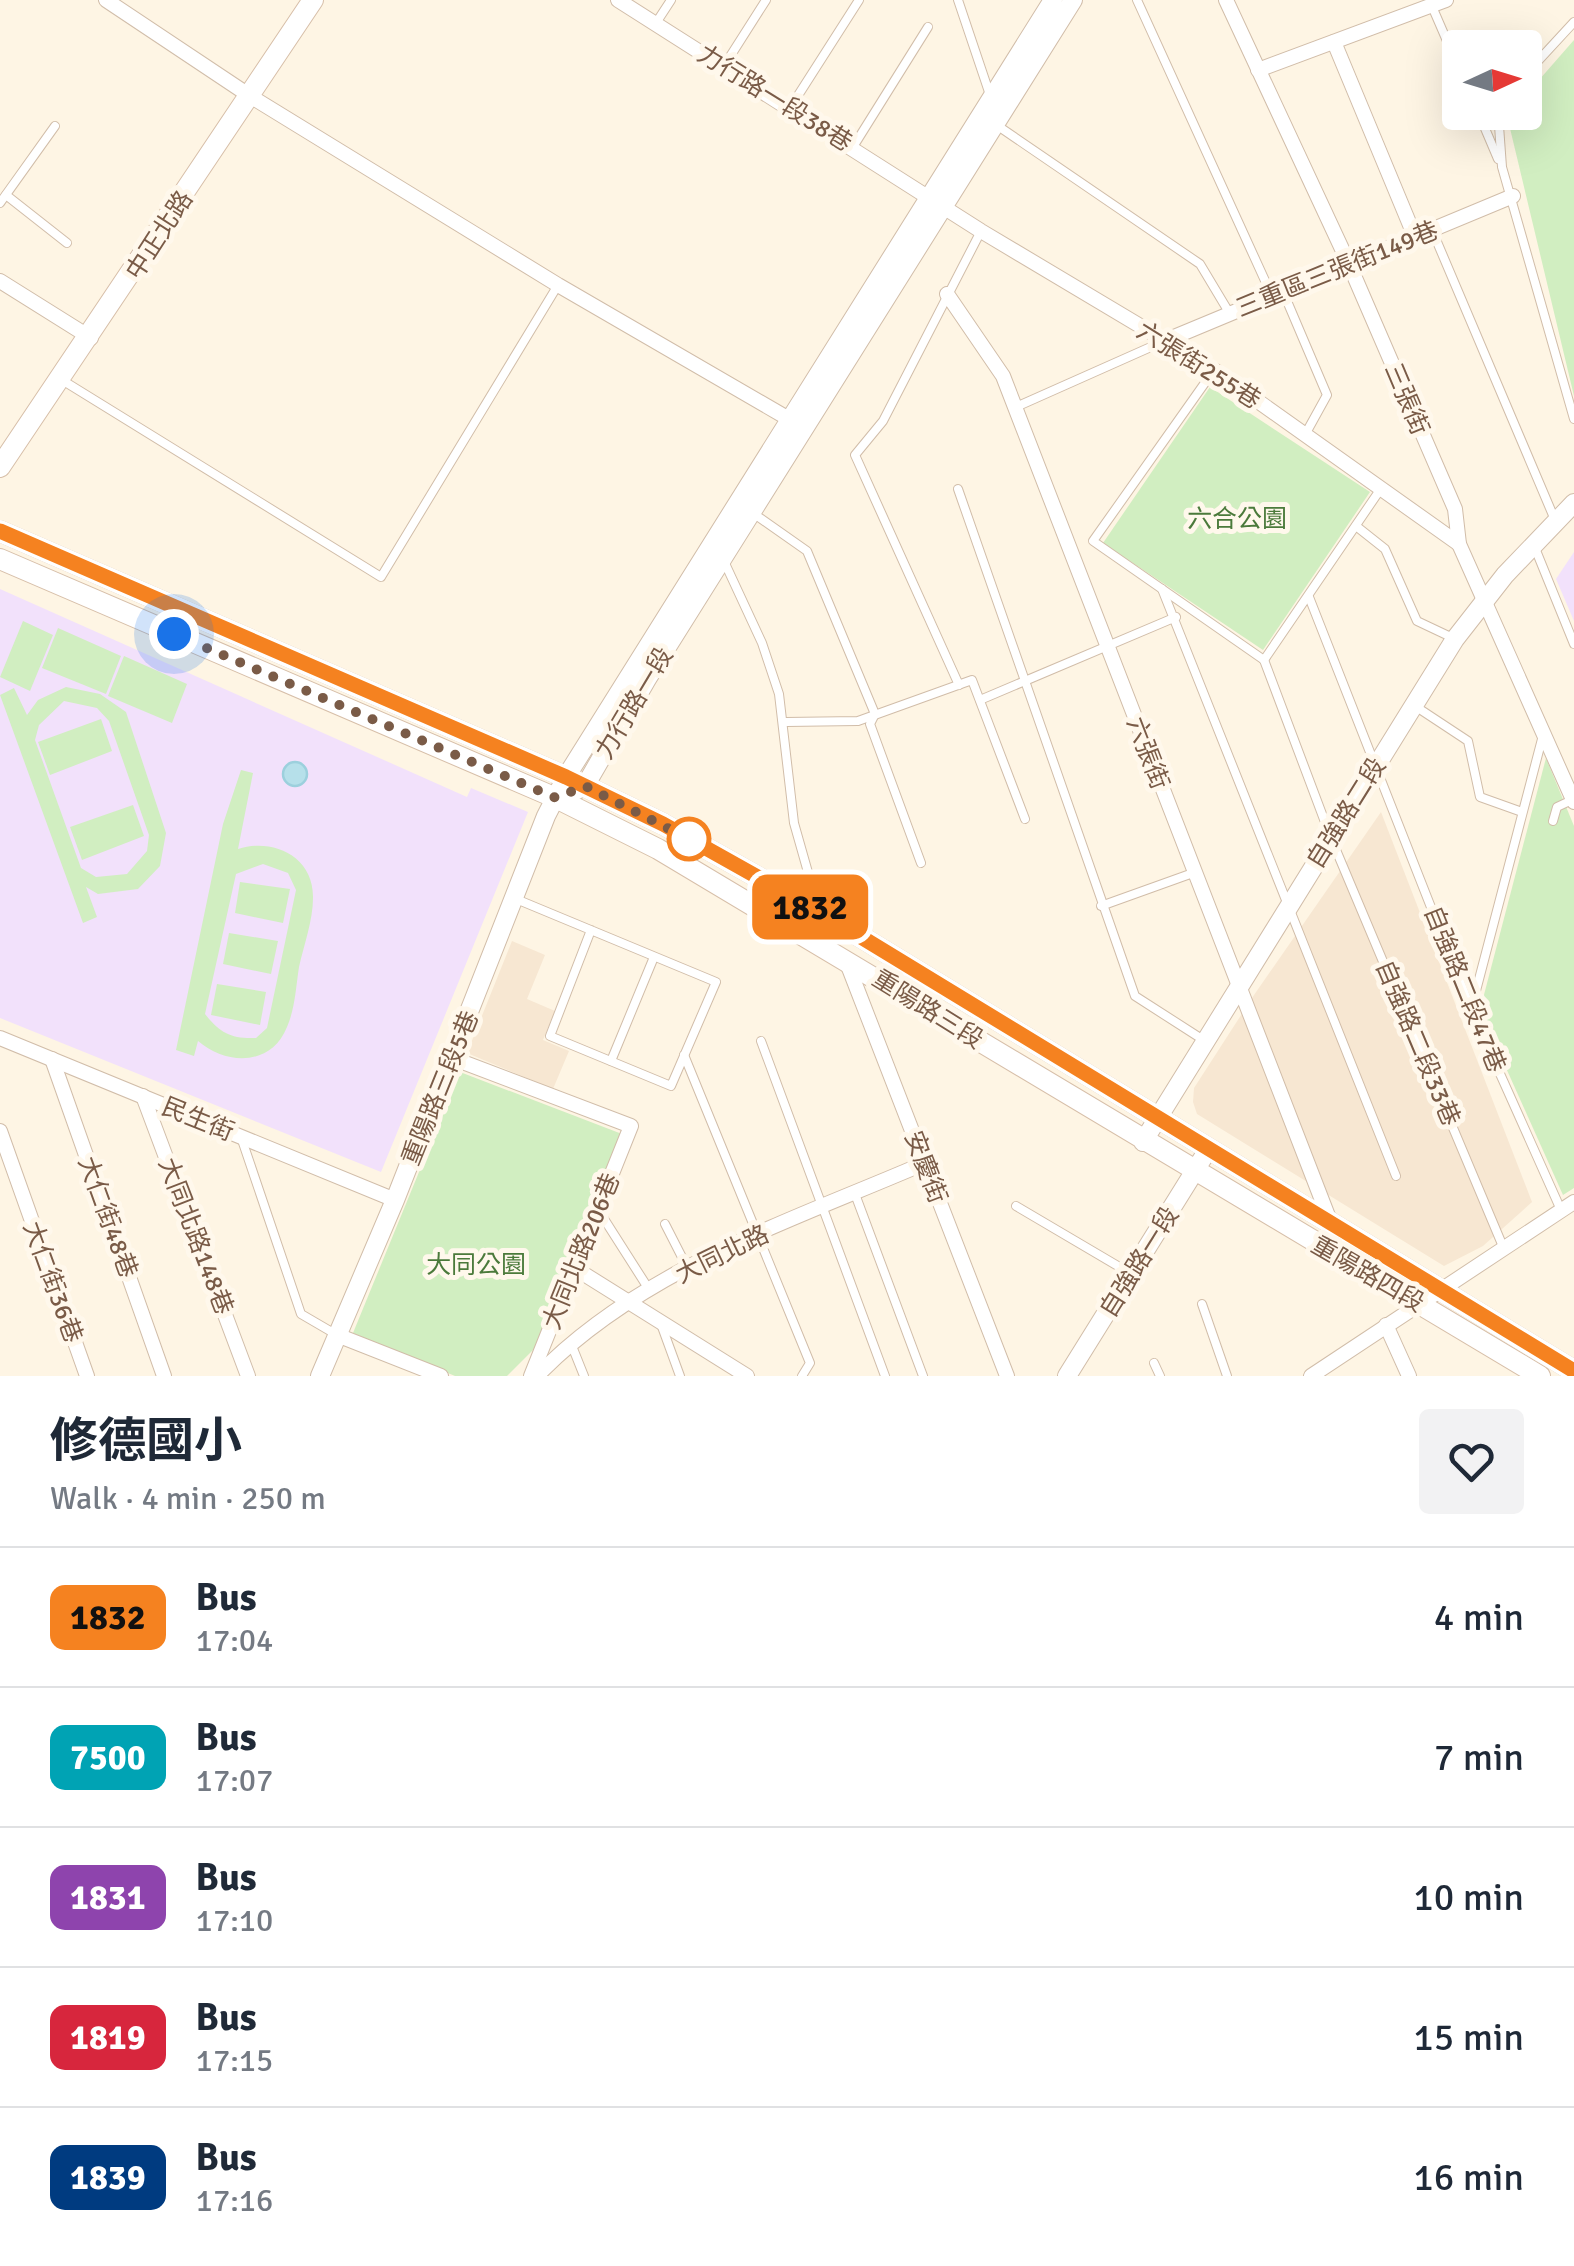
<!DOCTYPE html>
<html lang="en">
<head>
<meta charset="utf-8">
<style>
	:root { --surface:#fff; --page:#f2f2f3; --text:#1f2937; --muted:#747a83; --line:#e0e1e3 }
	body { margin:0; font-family:Signika,"Noto Sans TC",sans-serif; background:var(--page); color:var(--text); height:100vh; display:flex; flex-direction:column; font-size:38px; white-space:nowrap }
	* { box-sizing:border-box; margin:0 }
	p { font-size:32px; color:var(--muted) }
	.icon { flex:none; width:55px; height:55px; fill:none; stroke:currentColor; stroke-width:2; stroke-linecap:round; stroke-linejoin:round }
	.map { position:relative; height:1376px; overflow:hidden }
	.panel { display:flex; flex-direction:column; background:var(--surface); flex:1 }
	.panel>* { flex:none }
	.badge { padding:0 20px; border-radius:15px; font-size:35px; line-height:65px }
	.needle { width:65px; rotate:86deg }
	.buttons { position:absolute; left:1442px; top:30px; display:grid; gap:20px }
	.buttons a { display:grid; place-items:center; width:100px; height:100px; border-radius:10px; background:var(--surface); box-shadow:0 10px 40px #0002; font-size:50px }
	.you { position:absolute; width:50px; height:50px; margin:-25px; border:8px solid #fff; border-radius:50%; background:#1a73e8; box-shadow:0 0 0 15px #1a73e833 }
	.map>.badge { position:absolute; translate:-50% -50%; box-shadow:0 0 0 5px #fff }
	.round { display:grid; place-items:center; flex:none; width:105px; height:105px; border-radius:10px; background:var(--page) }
	.overview { display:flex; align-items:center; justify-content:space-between; height:170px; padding:0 50px }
	h1 { font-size:48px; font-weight:700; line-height:75px }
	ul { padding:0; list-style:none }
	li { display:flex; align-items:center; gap:30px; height:140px; padding:0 50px; border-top:2px solid var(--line) }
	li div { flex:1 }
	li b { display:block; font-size:38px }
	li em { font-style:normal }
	li .badge { min-width:110px; font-weight:700; text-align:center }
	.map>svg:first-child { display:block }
	.residential { fill:#f7e7d2 }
	.education { fill:#f2e1fb }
	.green { fill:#d1eec1; fill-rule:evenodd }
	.water { fill:#b6e0ea; stroke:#9cd0dd; stroke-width:2.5 }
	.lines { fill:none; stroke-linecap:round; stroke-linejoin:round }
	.service-casing { stroke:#d1bda9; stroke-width:10 }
	.minor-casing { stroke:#d1bda9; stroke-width:16 }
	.tertiary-casing { stroke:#d1bda9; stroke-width:20 }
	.secondary-casing { stroke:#d7bfa9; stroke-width:22 }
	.service { stroke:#fff; stroke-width:8 }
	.minor { stroke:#fff; stroke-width:14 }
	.tertiary { stroke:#fff; stroke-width:18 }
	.secondary { stroke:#fff; stroke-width:20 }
	.line-casing { stroke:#fff; stroke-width:22 }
	.line { stroke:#f58220; stroke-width:15 }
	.walk { stroke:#7a5b47; stroke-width:10; stroke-dasharray:0 18 }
	.stop-dot { fill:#fff; stroke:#f58220; stroke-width:5 }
	.labels { text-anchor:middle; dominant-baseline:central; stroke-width:10; stroke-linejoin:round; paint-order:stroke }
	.street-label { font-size:25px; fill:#7a5b47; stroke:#fff8ec }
	.park-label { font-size:25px; fill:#4b7a3b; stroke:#fff8ec }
</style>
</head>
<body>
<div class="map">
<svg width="1574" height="1376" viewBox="0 0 1574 1376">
	<rect width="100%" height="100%" fill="#fef5e4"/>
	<g class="residential">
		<path d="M1381 812 1532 1202 1483 1246 1444 1266 1197 1114 1193 1102 1194 1088 1254 995Z"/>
		<path d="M512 941 545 955 527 999 555 1011 543 1040 569 1051 553 1089 467 1053Z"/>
	</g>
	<g class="education">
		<path d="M1574 552V621L1556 579Z"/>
		<path d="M0 589 467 797 471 788 528 812 381 1172 0 1018Z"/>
	</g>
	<g class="green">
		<path d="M1574 40V396L1508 120 1513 113 1525 112V96Z"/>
		<path d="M1210 387 1370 492 1263 650 1103 543Z"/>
		<path d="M23 621 53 635 30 691 0 677Z"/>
		<path d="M58 628 121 656 106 694 42 668Z"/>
		<path d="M124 656 187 684 172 723 108 696Z"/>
		<path d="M66 687 100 694 126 712 166 833 160 866 138 889 98 894 86 887 97 917 83 923 0 695 14 688 27 715 38 700ZM64 701 97 708 109 721 149 835 147 851 127 874 96 877 81 868 35 740 39 725Z"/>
		<path d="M101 719 112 751 50 775 38 742Z"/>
		<path d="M1546 758 1574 826V1188L1563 1195 1480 1010Z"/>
		<path d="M241 770 253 773 238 849C271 838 314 855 313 898 313 920 304 945 299 967 296 986 295 1009 287 1027 271 1067 226 1065 198 1041L194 1056 176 1050 223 824ZM263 864 288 873 296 890 267 1028 256 1038C231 1039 220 1033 205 1014L236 874Z"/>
		<path d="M133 805 144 836 82 860 70 827Z"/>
		<path d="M240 882 290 889 283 923 235 913Z"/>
		<path d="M229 933 278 941 271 974 223 964Z"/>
		<path d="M217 984 266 992 260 1025 211 1015Z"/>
		<path d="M460 1072 622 1134 537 1346 507 1376H455L353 1333Z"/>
	</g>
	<circle class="water" cx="295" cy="774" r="12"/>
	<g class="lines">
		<g class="service-casing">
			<g id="service">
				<path d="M958 0 990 95"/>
				<path d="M1137 0 1267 285 1287 301 1327 395 1306 433"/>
				<path d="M1431 4 1460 71"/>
				<path d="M656 23 671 0"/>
				<path d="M724 66 766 0"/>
				<path d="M1525 75 1574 22"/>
				<path d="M790 108 859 0"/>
				<path d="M1478 112 1498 159"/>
				<path d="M1498 112 1502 167 1574 419"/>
				<path d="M998 126 1200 264 1230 314"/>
				<path d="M853 147 928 27"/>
				<path d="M6 195 67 243"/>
				<path d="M0 203 55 126"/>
				<path d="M1432 230 1555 520"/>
				<path d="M1214 370 1093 541 1264 660"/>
				<path d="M62 380 381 577 558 285"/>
				<path d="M1016 407 1162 342"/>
				<path d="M958 489 1135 996 1205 1041"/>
				<path d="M750 511 807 551 875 714 870 724 921 863"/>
				<path d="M1356 526 1385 549 1417 621 1453 638"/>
				<path d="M1535 548 1574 644"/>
				<path d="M723 559 762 643 779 694 794 823 817 904"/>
				<path d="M1162 589 1396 1176"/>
				<path d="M1309 597 1471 1009 1561 1210"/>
				<path d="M1264 660 1331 838 1504 1249"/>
				<path d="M1264 660 1382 487"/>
				<path d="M959 685 855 455 883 421 981 231"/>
				<path d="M980 700 1176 617"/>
				<path d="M1415 706 1468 741 1480 797 1522 812"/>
				<path d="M786 722 858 721 972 680 1025 819"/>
				<path d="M1553 821 1557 807 1572 800"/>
				<path d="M516 899 716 982 671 1086 550 1036 591 930"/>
				<path d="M1101 906 1193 873"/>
				<path d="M1472 1006 1542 739"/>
				<path d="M761 1041 885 1376"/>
				<path d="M684 1055 810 1363 802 1376"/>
				<path d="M611 1061 654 957"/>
				<path d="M241 1137 301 1314 337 1335"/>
				<path d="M855 1194 923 1376"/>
				<path d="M1016 1206 1128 1272"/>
				<path d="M599 1211 650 1291"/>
				<path d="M665 1224 688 1269"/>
				<path d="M1202 1304 1227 1376"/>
				<path d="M661 1324 680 1376"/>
				<path d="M572 1346 584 1376"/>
				<path d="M1154 1363 1160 1376"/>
			</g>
		</g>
		<g class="minor-casing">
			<g id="minor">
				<path d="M106 0 250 96 558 285 789 419"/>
				<path d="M618 0 981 231 1214 370 1459 544"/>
				<path d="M1226 0 1349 264 1455 509 1459 544 1574 802"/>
				<path d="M1334 42 1415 237"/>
				<path d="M1258 70 1446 0"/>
				<path d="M0 281 91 338"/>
				<path d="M947 294 1003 376 1330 1221"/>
				<path d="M1162 342 1513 196"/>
				<path d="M847 963 1007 1376"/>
				<path d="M0 1038 395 1200"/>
				<path d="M452 1058 631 1126 531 1376"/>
				<path d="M52 1059 164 1376"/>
				<path d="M143 1096 248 1376"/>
				<path d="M0 1131 87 1376"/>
				<path d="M576 1269 747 1376"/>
				<path d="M1386 1325 1409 1376"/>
				<path d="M337 1335 441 1376"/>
				<path d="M537 1376C639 1270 793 1220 925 1163"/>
				<path d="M1311 1376 1574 1202"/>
			</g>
		</g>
		<g class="tertiary-casing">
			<g id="tertiary">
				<path d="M575 791 585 786 647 679 1073 0"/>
				<path d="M1143 1142 1455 639 1505 575 1574 503"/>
				<path d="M320 1376 395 1200 546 816 566 777 1053 0"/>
				<path d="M1067 1376 1209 1148"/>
			</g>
		</g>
		<g class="secondary-casing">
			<g id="secondary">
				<path d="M0 467 313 0"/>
				<path d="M0 531 566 777 663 824 820 912 1574 1371"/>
				<path d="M0 559 556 798 658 849 1540 1376"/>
			</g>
		</g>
		<use href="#service" class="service"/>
		<use href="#minor" class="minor"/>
		<use href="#tertiary" class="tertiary"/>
		<use href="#secondary" class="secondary"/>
	</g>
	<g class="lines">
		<g class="line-casing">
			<path id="line" d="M0 531 566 777 663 824 820 912 1574 1371"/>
		</g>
		<use href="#line" class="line"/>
		<path class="walk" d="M174 634 556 798 585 786 689 839"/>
	</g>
	<circle class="stop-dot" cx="689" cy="839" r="20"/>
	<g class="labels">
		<g class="street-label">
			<text transform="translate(775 98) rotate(32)">力行路一段38巷</text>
			<text transform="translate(159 235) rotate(-57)">中正北路</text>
			<text transform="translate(1337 269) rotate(-22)">三重區三張街149巷</text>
			<text transform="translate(1199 365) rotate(32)">六張街255巷</text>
			<text transform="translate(1407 399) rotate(67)">三張街</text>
			<text transform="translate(634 703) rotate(-59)">力行路一段</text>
			<text transform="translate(1148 753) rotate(69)">六張街</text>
			<text transform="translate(1346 813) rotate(-58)">自強路二段</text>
			<text transform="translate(1465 989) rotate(68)">自強路二段47巷</text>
			<text transform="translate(928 1009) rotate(32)">重陽路三段</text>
			<text transform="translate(1418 1043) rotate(67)">自強路二段33巷</text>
			<text transform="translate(440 1088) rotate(-68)">重陽路三段5巷</text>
			<text transform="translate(198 1119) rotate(22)">民生街</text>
			<text transform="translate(926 1167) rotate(69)">安慶街</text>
			<text transform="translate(108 1217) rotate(70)">大仁街48巷</text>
			<text transform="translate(196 1236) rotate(69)">大同北路148巷</text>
			<text transform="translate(581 1251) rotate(-68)">大同北路206巷</text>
			<text transform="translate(722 1254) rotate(-26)">大同北路</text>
			<text transform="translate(1139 1262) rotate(-58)">自強路一段</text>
			<text transform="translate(1368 1274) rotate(30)">重陽路四段</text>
			<text transform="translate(53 1282) rotate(70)">大仁街36巷</text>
		</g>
		<g class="park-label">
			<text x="1237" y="518">六合公園</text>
			<text x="476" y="1264">大同公園</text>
		</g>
	</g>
</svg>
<div class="buttons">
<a><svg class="needle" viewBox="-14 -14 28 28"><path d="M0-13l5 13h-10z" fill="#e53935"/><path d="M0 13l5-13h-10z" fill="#747a83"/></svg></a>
</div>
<div class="you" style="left:174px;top:634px"></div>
<b class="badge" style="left:810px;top:907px;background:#f58220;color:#111">1832</b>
</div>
<section class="panel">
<div class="overview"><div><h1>修德國小</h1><p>Walk · 4 min · 250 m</p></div><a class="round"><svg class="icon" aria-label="heart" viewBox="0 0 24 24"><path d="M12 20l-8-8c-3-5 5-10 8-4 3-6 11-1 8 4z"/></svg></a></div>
<ul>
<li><span class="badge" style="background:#f58220;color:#111">1832</span><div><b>Bus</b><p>17:04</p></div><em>4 min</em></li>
<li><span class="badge" style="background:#00a3b4;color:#fff">7500</span><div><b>Bus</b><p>17:07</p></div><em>7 min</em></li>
<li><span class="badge" style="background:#8e44ad;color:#fff">1831</span><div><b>Bus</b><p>17:10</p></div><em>10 min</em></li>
<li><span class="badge" style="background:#d7263d;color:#fff">1819</span><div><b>Bus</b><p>17:15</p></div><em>15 min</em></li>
<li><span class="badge" style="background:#003b80;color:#fff">1839</span><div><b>Bus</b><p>17:16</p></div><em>16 min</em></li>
</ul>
</section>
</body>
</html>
